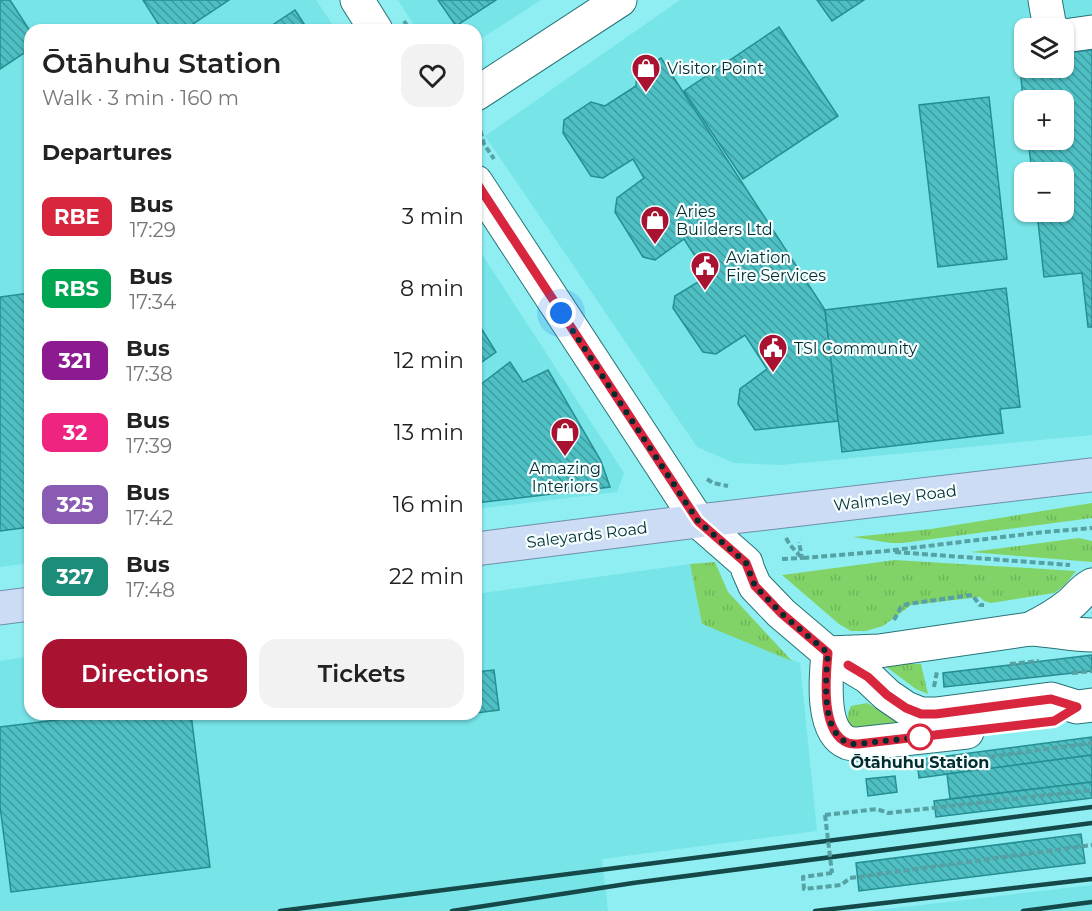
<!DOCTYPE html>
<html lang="en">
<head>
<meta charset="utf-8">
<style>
	:root { --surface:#fff; --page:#f2f2f2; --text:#222; --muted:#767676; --accent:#a91231 }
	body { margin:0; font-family:Montserrat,sans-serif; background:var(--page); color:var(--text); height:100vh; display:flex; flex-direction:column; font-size:22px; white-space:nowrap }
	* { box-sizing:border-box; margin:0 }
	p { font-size:20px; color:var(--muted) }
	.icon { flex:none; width:33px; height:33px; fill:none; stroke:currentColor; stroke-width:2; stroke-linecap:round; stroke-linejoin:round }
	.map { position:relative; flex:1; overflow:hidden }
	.sheet { position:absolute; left:24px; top:24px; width:458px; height:696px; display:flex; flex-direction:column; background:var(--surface); border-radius:18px; box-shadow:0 2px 4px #0004 }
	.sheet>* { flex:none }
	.badge { padding:0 12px; border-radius:9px; font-size:21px; line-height:39px }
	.fabs { position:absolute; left:1014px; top:18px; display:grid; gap:12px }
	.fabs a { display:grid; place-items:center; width:60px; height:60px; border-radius:12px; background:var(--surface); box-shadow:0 2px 4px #0004; font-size:30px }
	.you { position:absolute; width:30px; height:30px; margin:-15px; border:4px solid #fff; border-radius:50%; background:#1a73e8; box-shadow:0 0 0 9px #1a73e833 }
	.map>.badge { position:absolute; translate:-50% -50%; box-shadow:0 0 0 3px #fff }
	h2 { padding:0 18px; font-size:22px; line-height:54px }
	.round { display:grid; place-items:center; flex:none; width:63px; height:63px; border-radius:18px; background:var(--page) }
	.overview { display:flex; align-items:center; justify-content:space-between; height:102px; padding:0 18px }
	h1 { font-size:28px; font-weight:600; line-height:45px }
	.action { display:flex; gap:12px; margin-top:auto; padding:12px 18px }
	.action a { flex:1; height:69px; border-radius:18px; background:var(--accent); color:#fff; font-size:24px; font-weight:600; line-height:69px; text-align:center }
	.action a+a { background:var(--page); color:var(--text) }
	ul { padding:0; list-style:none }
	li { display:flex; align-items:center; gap:18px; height:72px; padding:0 18px }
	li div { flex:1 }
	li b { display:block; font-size:22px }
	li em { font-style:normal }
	li .badge { min-width:66px; font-weight:700; text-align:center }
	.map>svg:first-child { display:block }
	.built { fill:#77e4e8; fill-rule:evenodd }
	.grass { fill:url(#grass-tufts) }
	.building { fill:url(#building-back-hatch); stroke:#268e92; stroke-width:1.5 }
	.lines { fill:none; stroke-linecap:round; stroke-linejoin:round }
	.minor-casing { stroke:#287376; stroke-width:35 }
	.major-casing { stroke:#6f8faa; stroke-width:35 }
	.path { stroke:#56a1a3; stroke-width:4; stroke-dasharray:6 3; stroke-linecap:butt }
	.minor { stroke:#fff; stroke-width:33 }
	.major { stroke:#ccdcf4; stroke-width:33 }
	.rail { stroke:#154849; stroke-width:4.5 }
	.path-bridge { stroke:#56a1a3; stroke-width:4; stroke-dasharray:6 3; stroke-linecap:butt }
	.line-casing { stroke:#fff; stroke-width:14 }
	.line { stroke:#d7263d; stroke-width:9 }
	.walk { stroke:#012d2e; stroke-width:6; stroke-dasharray:0 10.8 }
	.stop-dot { fill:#fff; stroke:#d7263d; stroke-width:3 }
	.labels { text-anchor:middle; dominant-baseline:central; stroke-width:4.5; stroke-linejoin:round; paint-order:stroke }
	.poi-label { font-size:16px; fill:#012d2e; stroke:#f6feff; text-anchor:start }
	.street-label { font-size:16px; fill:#012d2e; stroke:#f6feff }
	.stop-label { font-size:16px; font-weight:bold; fill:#012d2e; stroke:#f6feff }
</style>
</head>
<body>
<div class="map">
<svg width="1092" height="911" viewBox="0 0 1092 911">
	<defs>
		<pattern id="grass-tufts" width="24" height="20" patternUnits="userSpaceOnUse" patternTransform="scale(1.5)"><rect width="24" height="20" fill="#81d367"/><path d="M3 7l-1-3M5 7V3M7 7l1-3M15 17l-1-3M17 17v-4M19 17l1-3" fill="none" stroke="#6eb55a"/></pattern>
		<pattern id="building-back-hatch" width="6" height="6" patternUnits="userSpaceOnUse" patternTransform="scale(1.5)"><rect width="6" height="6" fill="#4ec0c4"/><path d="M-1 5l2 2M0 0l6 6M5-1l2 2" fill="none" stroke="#3e9ca0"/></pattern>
	</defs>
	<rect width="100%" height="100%" fill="#8feef2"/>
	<g class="built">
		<path d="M0 0H316L336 30H30V563L0 567Z"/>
		<path d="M398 0H541L476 42V30H417Z"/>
		<path d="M680 0H1092V435L781 465 734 463 697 447 485 136ZM1024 28H1064V68H1024ZM1024 100H1064V140H1024ZM1024 172H1064V212H1024Z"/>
		<path d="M476 245 624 473 617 492 476 509Z"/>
		<path d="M690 564 702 624 800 663 817 831 602 859 608 911H0V661L30 656V714H476V594Z"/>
		<path d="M1092 885V911H869Z"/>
	</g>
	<g class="grass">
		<path d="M1092 503V518L902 543H891L853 537 931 529Z"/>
		<path d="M1079 538 1092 541V562L971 552Z"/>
		<path d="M895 560 1076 571 1064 586 1054 593 991 603 984 601 980 597 911 605 883 626 866 631H851L839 624 782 575Z"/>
		<path d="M715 562 728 592 792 661 702 624 690 564Z"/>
		<path d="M891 659 909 664H921L928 694 916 689 885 666Z"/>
		<path d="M867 703 884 713 915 722 855 733C848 722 845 719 851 706Z"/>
	</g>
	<g class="building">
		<path d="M0 0H10L30 31V49L0 69Z"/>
		<path d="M143 0H229L184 30H162Z"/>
		<path d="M438 0H496L456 26Z"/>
		<path d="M817 0H864L832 21Z"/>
		<path d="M295 10 308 30H269L271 26Z"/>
		<path d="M779 27 838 116 743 179 684 91Z"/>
		<path d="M1092 50V327H1088L1082 273 1044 277 1037 212H1064V172H1032L1028 140H1064V100H1024V108L1019 58 1024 57V68H1064V53Z"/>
		<path d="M661 58 825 310 838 421 755 430 738 404 740 389 767 369 745 335 716 354 703 352 673 308 675 296 708 276 684 239 655 260 643 257 615 212 617 198 644 178 633 159 603 178 591 176 563 133 564 120 591 102 605 106 636 86 637 73Z"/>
		<path d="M989 97 1007 259 938 267 919 105Z"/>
		<path d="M1006 288 1020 407 1000 409 1003 433 842 452 825 310Z"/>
		<path d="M30 293V527L0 531V297Z"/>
		<path d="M476 320 496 352 476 366Z"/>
		<path d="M510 362 523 382 548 370 601 461 610 487 476 503V388Z"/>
		<path d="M1092 655V671L944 687 943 673Z"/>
		<path d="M494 670 499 710 476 713V672Z"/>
		<path d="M105 714H191L210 867 11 892 0 806V727Z"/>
		<path d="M1092 737V755L919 778 917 760Z"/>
		<path d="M1092 755V782L950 799 947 774Z"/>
		<path d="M895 776 897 792 868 796 866 779Z"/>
		<path d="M1092 782V798L936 817 934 801Z"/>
		<path d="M1081 834 1085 863 859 891 856 863Z"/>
	</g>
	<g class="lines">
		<g class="minor-casing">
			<g id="minor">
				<path d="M357 0 376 30"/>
				<path d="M1045 0 1050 28"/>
				<path d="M1064 36 1092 32"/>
				<path d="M476 94 620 0"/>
				<path d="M476 182 698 521 746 563 748 570 755 586 781 613 828 653 868 677 887 695 906 708 921 714H936L1051 699 1077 707 1092 705"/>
				<path d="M1030 629C1044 622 1057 615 1069 605 1078 598 1081 591 1092 585"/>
				<path d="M828 653C826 676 820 732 848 743 851 744 855 744 858 744L967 732"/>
				<path d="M828 653 879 651 1030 629C1051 630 1072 635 1092 635"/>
			</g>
		</g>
		<g class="major-casing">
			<g id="major">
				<path d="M476 549 698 521 1092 475"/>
				<path d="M0 608 30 604"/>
			</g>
		</g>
		<g class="path">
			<path d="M404 21 410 30"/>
			<path d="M478 122 484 144 494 159"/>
			<path d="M707 479 713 483 728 486"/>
			<path d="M786 538 790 545 802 558 886 551 1044 532 1092 528"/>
			<path d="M895 552 1070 565"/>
			<path d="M782 559 802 558 799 542"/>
			<path d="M894 620 901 607 907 604 972 595 980 605H984"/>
			<path d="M1010 664 1039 661"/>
			<path d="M1072 673 1092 671"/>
			<path d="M934 687 937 671"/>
			<path d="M981 758 1092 743"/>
			<path d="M825 815 877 809 888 813 1092 790"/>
			<path d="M832 873 803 877 804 889 841 885 850 878 1092 845"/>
		</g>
		<use href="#minor" class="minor"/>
		<use href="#major" class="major"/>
		<g class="rail">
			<path d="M280 911 1092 807"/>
			<path d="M452 911 633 883 1092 823"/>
			<path d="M815 911 1092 879"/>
			<path d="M1023 911 1092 902"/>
		</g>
		<path class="path-bridge" d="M825 815 832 873"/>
	</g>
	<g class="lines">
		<g class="line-casing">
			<path id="line" d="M476 182 698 521 746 563 755 586 781 613 828 653C826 676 820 732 848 743 851 744 854 744 858 744L1054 721 1077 707 1051 699 936 714H921L906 708 887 695 868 677 848 665"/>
		</g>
		<use href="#line" class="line"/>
		<path class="walk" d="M561 313 698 521 746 563 755 586 781 613 828 653C826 676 820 732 848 743 851 744 854 744 858 744L920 737"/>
	</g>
	<defs>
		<g id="shop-pin" transform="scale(1.5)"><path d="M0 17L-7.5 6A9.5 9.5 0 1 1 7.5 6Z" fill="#a91231" stroke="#f6feff"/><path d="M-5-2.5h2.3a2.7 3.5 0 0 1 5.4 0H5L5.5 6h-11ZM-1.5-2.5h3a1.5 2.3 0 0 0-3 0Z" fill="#fff"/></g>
		<g id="civic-pin" transform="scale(1.5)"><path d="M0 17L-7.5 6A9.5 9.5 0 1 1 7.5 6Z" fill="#a91231" stroke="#f6feff"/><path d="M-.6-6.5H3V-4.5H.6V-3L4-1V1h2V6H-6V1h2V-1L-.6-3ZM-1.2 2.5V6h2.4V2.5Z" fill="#fff"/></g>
	</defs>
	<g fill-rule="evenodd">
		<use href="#shop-pin" x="646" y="68"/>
		<use href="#shop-pin" x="655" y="220"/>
		<use href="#civic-pin" x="705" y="266"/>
		<use href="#civic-pin" x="773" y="348"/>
		<use href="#shop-pin" x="565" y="432"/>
	</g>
	<circle class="stop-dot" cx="920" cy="737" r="12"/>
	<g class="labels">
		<g class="poi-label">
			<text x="667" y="68">Visitor Point</text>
			<text x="676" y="211">Aries<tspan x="676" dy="18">Builders Ltd</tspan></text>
			<text x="726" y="257">Aviation<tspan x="726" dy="18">Fire Services</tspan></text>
			<text x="794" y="348">TSI Community</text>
			<text x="565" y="468" text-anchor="middle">Amazing<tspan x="565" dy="18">Interiors</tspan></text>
		</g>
		<g class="street-label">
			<text transform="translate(895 498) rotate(-7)">Walmsley Road</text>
			<text transform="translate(587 535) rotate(-7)">Saleyards Road</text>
		</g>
		<g class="stop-label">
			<text x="920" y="762">Ōtāhuhu Station</text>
		</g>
	</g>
</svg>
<div class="fabs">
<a><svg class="icon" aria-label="layers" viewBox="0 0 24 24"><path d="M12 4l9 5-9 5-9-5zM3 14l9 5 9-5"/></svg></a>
<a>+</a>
<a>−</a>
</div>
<div class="you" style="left:561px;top:313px"></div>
<section class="sheet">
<div class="overview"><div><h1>Ōtāhuhu Station</h1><p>Walk · 3 min · 160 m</p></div><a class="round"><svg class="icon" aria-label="heart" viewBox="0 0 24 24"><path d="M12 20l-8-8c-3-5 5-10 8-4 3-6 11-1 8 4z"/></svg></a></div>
<h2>Departures</h2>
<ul>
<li><span class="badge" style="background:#d7263d;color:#fff">RBE</span><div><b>Bus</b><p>17:29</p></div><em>3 min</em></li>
<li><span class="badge" style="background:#00a651;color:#fff">RBS</span><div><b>Bus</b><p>17:34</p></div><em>8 min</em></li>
<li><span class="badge" style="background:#8d1a90;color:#fff">321</span><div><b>Bus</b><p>17:38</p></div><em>12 min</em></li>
<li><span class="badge" style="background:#ef2481;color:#fff">32</span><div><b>Bus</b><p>17:39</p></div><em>13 min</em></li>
<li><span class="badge" style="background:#895bb3;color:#fff">325</span><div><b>Bus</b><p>17:42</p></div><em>16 min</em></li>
<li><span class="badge" style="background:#1c8d78;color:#fff">327</span><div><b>Bus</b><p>17:48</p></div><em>22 min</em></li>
</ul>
<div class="action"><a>Directions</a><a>Tickets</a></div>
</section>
</div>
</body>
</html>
